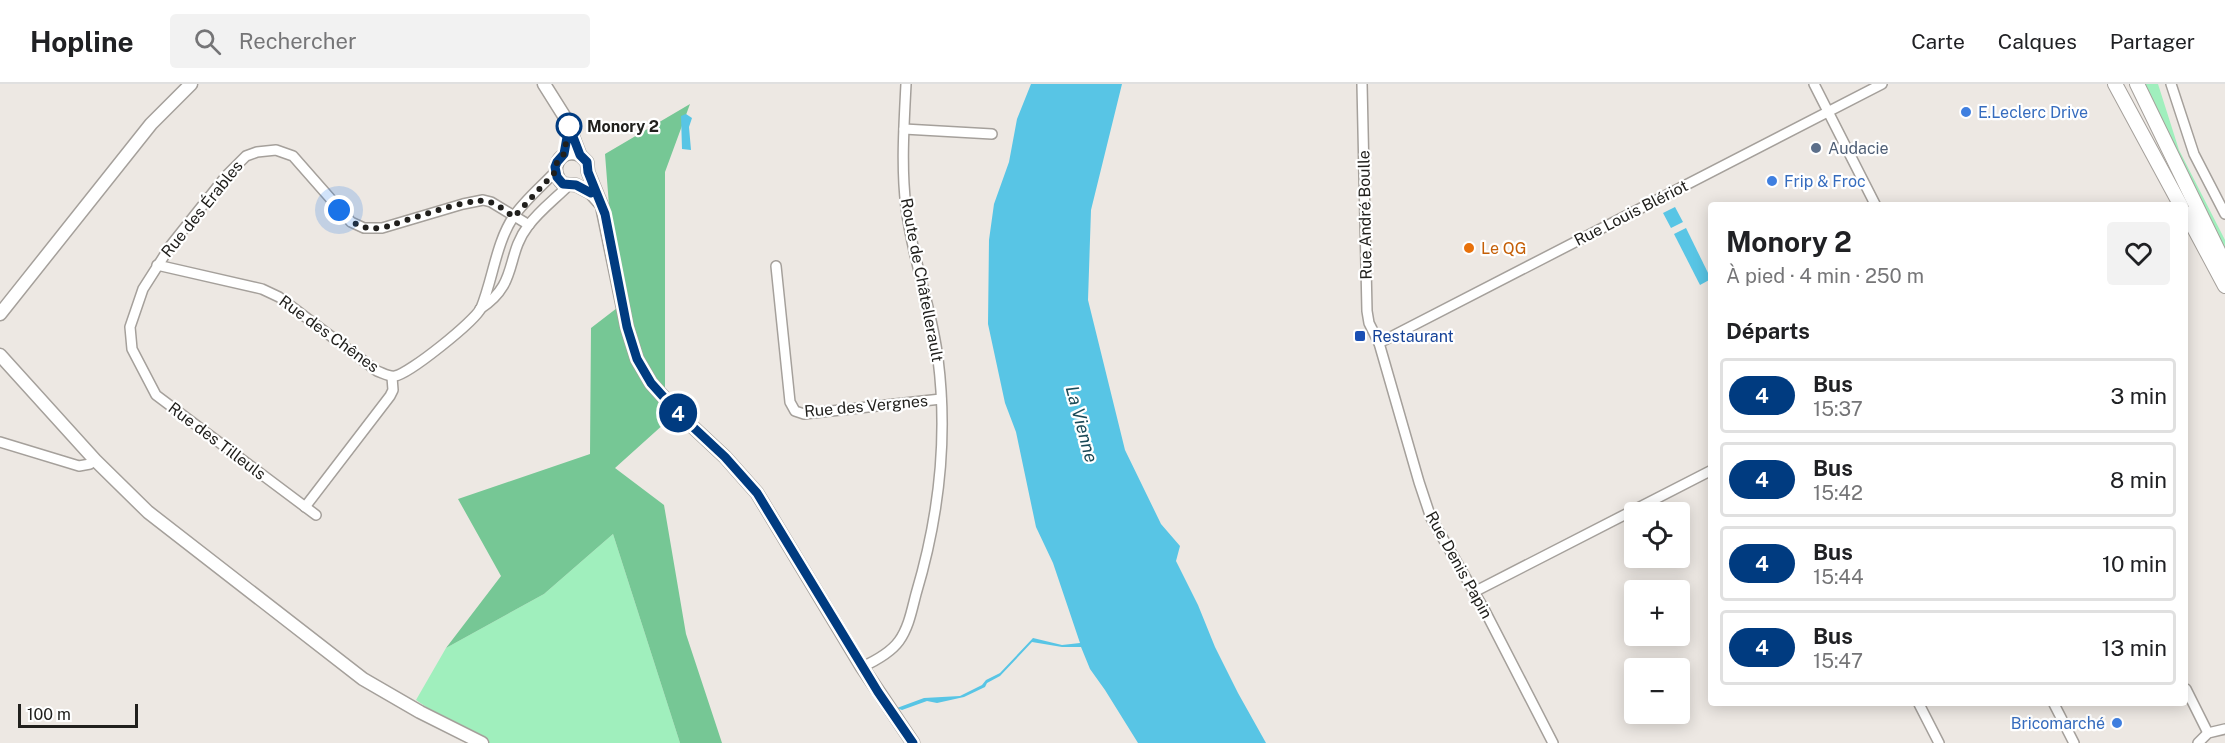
<!DOCTYPE html>
<html lang="fr">
<head>
<meta charset="utf-8">
<style>
	:root { --surface:#fff; --page:#f2f2f2; --text:#202124; --muted:#757577; --line:#e0e0e0 }
	body { margin:0; font-family:"Public Sans",sans-serif; background:var(--page); color:var(--text); height:100vh; display:flex; flex-direction:column; font-size:22px; white-space:nowrap }
	* { box-sizing:border-box; margin:0 }
	p { font-size:20px; color:var(--muted) }
	.icon { flex:none; width:33px; height:33px; fill:none; stroke:currentColor; stroke-width:2; stroke-linecap:round; stroke-linejoin:round }
	.map { position:relative; flex:1; overflow:hidden }
	.side { position:absolute; left:1708px; top:118px; width:480px; height:504px; display:flex; flex-direction:column; background:var(--surface); border-radius:6px; box-shadow:0 3px 15px #0003 }
	.side>* { flex:none }
	.badge { padding:0 12px; border-radius:20px; font-size:21px; line-height:39px }
	.buttons { position:absolute; left:1624px; top:418px; display:grid; gap:12px }
	.buttons a { display:grid; place-items:center; width:66px; height:66px; border-radius:6px; background:var(--surface); box-shadow:0 3px 15px #0003; font-size:30px }
	.scale { position:absolute; left:18px; bottom:15px; width:120px; box-sizing:border-box; padding-left:6px; border:3px solid #21201d; border-top:0; font-size:16px; line-height:21px; white-space:nowrap; color:#21201d; -webkit-text-stroke:4px #fff; paint-order:stroke }
	.you { position:absolute; width:30px; height:30px; margin:-15px; border:4px solid #fff; border-radius:50%; background:#1a73e8; box-shadow:0 0 0 9px #1a73e833 }
	.map>.badge { position:absolute; translate:-50% -50%; box-shadow:0 0 0 3px #fff }
	h2 { padding:0 18px; font-size:22px; line-height:54px }
	.round { display:grid; place-items:center; flex:none; width:63px; height:63px; border-radius:6px; background:var(--page) }
	.headline { display:flex; align-items:center; justify-content:space-between; height:102px; padding:0 18px }
	h1 { font-size:28px; font-weight:700; line-height:45px }
	ul { padding:0; list-style:none }
	li { display:flex; align-items:center; gap:18px; height:75px; margin:0 12px 9px; padding:0 6px; border:3px solid var(--line); border-radius:6px }
	li div { flex:1 }
	li b { display:block; font-size:22px }
	li em { font-style:normal }
	li .badge { min-width:66px; font-weight:700; text-align:center }
	header { display:flex; align-items:center; gap:36px; box-sizing:border-box; height:84px; padding:0 30px; background:var(--surface); border-bottom:2px solid var(--line) }
	header strong { font-size:28px }
	nav { display:flex; gap:33px; margin-inline-start:auto; font-size:21px }
	.search { width:420px; height:54px; background:var(--page); display:flex; align-items:center; gap:15px; box-sizing:border-box; padding:0 21px; border-radius:6px; color:var(--muted); font-size:22px }
	.map>svg:first-child { display:block }
	.green { fill:#a0efbd }
	.forest { fill:#76c795 }
	.water { fill:#58c5e5 }
	.lines { fill:none; stroke-linecap:round; stroke-linejoin:round }
	.street-casing { stroke:#a5a09b; stroke-width:12 }
	.secondary-casing { stroke:#a5a09b; stroke-width:15 }
	.primary-casing { stroke:#a5a09b; stroke-width:16 }
	.street { stroke:#fff; stroke-width:9 }
	.secondary { stroke:#fff; stroke-width:12 }
	.primary { stroke:#fff; stroke-width:14 }
	.line-casing { stroke:#fff; stroke-width:14 }
	.line { stroke:#003b80; stroke-width:9 }
	.walk { stroke:#21201d; stroke-width:6; stroke-dasharray:0 10.8 }
	.shop-dot { fill:#3f7fe0; stroke:#fff; stroke-width:2 }
	.stop-dot { fill:#fff; stroke:#003b80; stroke-width:3 }
	.service-dot { fill:#5c6f8a; stroke:#fff; stroke-width:2 }
	.food-dot { fill:#e8710a; stroke:#fff; stroke-width:2 }
	.transit-dot { fill:#1a4fb4; stroke:#fff; stroke-width:2 }
	.labels { text-anchor:middle; dominant-baseline:central; stroke-width:4.5; stroke-linejoin:round; paint-order:stroke }
	.shop-label { font-size:16px; fill:#366cbe; stroke:#fff; text-anchor:start }
	.stop-label { font-size:16px; font-weight:bold; fill:#21201d; stroke:#fff; text-anchor:start }
	.service-label { font-size:16px; fill:#4e5e75; stroke:#fff; text-anchor:start }
	.street-label { font-size:16px; fill:#21201d; stroke:#fff }
	.food-label { font-size:16px; fill:#c56008; stroke:#fff; text-anchor:start }
	.transit-label { font-size:16px; fill:#164399; stroke:#fff; text-anchor:start }
	.water-label { font-size:18px; font-style:italic; fill:#1a4a57; stroke:#fff }
</style>
</head>
<body>
<header>
<strong>Hopline</strong>
<div class="search"><svg class="icon" aria-label="search" viewBox="0 0 24 24"><circle cx="10" cy="10" r="6"/><path d="M15 15l6 6"/></svg>Rechercher</div>
<nav><a>Carte</a><a>Calques</a><a>Partager</a></nav>
</header>
<div class="map">
<svg width="2225" height="659" viewBox="0 0 2225 659">
	<rect width="100%" height="100%" fill="#ede8e3"/>
	<g class="green">
		<path d="M2142 0H2158L2179 66 2225 156V172Z"/>
		<path d="M613 450 680 659H479L416 616 446 564 544 510Z"/>
	</g>
	<path class="forest" d="M690 20 665 88V339L615 384 664 421 686 550 722 659H680L613 450 544 510 446 564 501 492 458 415 590 370 591 244 617 224 605 70Z"/>
	<g class="water">
		<path d="M1031 0H1122L1091 126 1088 216 1125 366 1161 440 1180 462 1176 477 1198 521 1215 563 1238 609 1266 659H1138L1105 606 1090 585 1081 563H1062L1032 558 1000 592 987 599 985 603 964 613 937 619 927 617 902 626 897 624 924 614 960 612 982 601 986 596 1000 589 1033 554 1062 561 1080 559 1053 479 1036 443 1016 348 1005 319 988 240 989 156 994 120 1009 78 1017 35Z"/>
		<path d="M686 30 692 34 689 43 691 66 682 65 681 32Z"/>
		<path d="M1675 123 1683 138 1671 144 1663 129Z"/>
		<path d="M1686 144 1711 195 1700 201 1674 150Z"/>
	</g>
	<g class="lines">
		<g class="street-casing">
			<g id="street">
				<path d="M1362 0 1367 227 1369 239 1379 259 1419 398 1431 434 1484 525 1553 659"/>
				<path d="M1814 0 1876 122"/>
				<path d="M2171 0 2194 70 2225 130"/>
				<path d="M904 45 992 50"/>
				<path d="M157 181 262 205 279 213 377 287C383 289 389 293 395 292 409 290 475 237 481 224 493 195 496 158 514 132 525 116 542 102 555 88"/>
				<path d="M776 182 790 318 795 327 804 330 941 315"/>
				<path d="M480 225C519 200 505 172 528 142 539 127 555 115 568 102"/>
				<path d="M1379 259 1882 0"/>
				<path d="M0 358 79 382 90 380 95 376"/>
				<path d="M305 423 390 312 393 306 392 293"/>
				<path d="M316 431 156 311 132 265 130 243 143 205 171 161 226 92 246 72 257 68 276 66 293 72 351 138 364 144H382L463 120 483 116 491 118 529 141"/>
				<path d="M1474 508 1712 386"/>
				<path d="M862 583C875 577 891 568 899 557 909 543 912 525 916 510 939 433 948 354 938 275 932 224 912 175 906 123 901 83 904 41 906 0"/>
				<path d="M2186 605 2208 649"/>
				<path d="M1919 620 1939 659"/>
				<path d="M2054 620 2074 659"/>
				<path d="M2198 659 2208 649 2225 645"/>
			</g>
		</g>
		<g class="secondary-casing">
			<g id="secondary">
				<path d="M544 0 566 35 580 71 587 78 588 88 602 122 627 243 637 275 651 299 678 329 725 373 757 409 862 583 913 659"/>
				<path d="M580 71C560 63 547 86 563 100L576 101 591 109 600 119"/>
				<path d="M0 230 151 40 191 0"/>
				<path d="M0 271 95 376 148 428 363 595 420 628 482 659"/>
			</g>
		</g>
		<g class="primary-casing">
			<g id="primary">
				<path d="M2115 0 2181 122"/>
				<path d="M2137 0 2225 181"/>
				<path d="M2186 129 2225 202"/>
			</g>
		</g>
		<use href="#street" class="street"/>
		<use href="#secondary" class="secondary"/>
		<use href="#primary" class="primary"/>
	</g>
	<g class="lines">
		<g class="line-casing">
			<path id="line" d="M591 109 576 101 563 100 557 93 555 83 557 78 564 70 569 42 580 71 587 78 588 88 605 130 627 243 637 275 651 299 678 329 725 373 757 409 878 608 913 659"/>
		</g>
		<use href="#line" class="line"/>
		<path class="walk" d="M339 126C352 140 363 146 382 144 403 138 467 114 485 117 496 118 505 127 514 133L555 88 557 78 564 70 569 42"/>
	</g>
	<g class="shop-dot">
		<circle cx="1966" cy="28" r="6"/>
		<circle cx="1772" cy="97" r="6"/>
		<circle cx="2117" cy="639" r="6"/>
	</g>
	<circle class="stop-dot" cx="569" cy="42" r="12"/>
	<circle class="service-dot" cx="1816" cy="64" r="6"/>
	<circle class="food-dot" cx="1469" cy="164" r="6"/>
	<rect class="transit-dot" x="1354" y="246" width="12" height="12" rx="3"/>
	<g class="labels">
		<g class="shop-label">
			<text x="1978" y="28">E.Leclerc Drive</text>
			<text x="1784" y="97">Frip &amp; Froc</text>
			<text x="2105" y="639" text-anchor="end">Bricomarché</text>
		</g>
		<g class="stop-label">
			<text x="587" y="42">Monory 2</text>
		</g>
		<g class="service-label">
			<text x="1828" y="64">Audacie</text>
		</g>
		<g class="street-label">
			<text transform="translate(202 125) rotate(-51)">Rue des Érables</text>
			<text transform="translate(1631 129) rotate(-27)">Rue Louis Blériot</text>
			<text transform="translate(1365 131) rotate(-91)">Rue André Boulle</text>
			<text transform="translate(922 196) rotate(79)">Route de Châtellerault</text>
			<text transform="translate(329 250) rotate(36)">Rue des Chênes</text>
			<text transform="translate(866 322) rotate(-5)">Rue des Vergnes</text>
			<text transform="translate(217 357) rotate(37)">Rue des Tilleuls</text>
			<text transform="translate(1459 481) rotate(61)">Rue Denis Papin</text>
		</g>
		<g class="food-label">
			<text x="1481" y="164">Le QG</text>
		</g>
		<g class="transit-label">
			<text x="1372" y="252">Restaurant</text>
		</g>
		<g class="water-label">
			<text transform="translate(1082 340) rotate(75)">La Vienne</text>
		</g>
	</g>
</svg>
<div class="buttons">
<a><svg class="icon" aria-label="locate" viewBox="0 0 24 24"><circle cx="12" cy="12" r="6"/><path d="M12 2v4M12 18v4M2 12h4M18 12h4"/></svg></a>
<a>+</a>
<a>−</a>
</div>
<div class="scale">100 m</div>
<div class="you" style="left:339px;top:126px"></div>
<b class="badge" style="left:678px;top:329px;background:#003b80;color:#fff">4</b>
<section class="side">
<div class="headline"><div><h1>Monory 2</h1><p>À pied · 4 min · 250 m</p></div><a class="round"><svg class="icon" aria-label="heart" viewBox="0 0 24 24"><path d="M12 20l-8-8c-3-5 5-10 8-4 3-6 11-1 8 4z"/></svg></a></div>
<h2>Départs</h2>
<ul>
<li><span class="badge" style="background:#003b80;color:#fff">4</span><div><b>Bus</b><p>15:37</p></div><em>3 min</em></li>
<li><span class="badge" style="background:#003b80;color:#fff">4</span><div><b>Bus</b><p>15:42</p></div><em>8 min</em></li>
<li><span class="badge" style="background:#003b80;color:#fff">4</span><div><b>Bus</b><p>15:44</p></div><em>10 min</em></li>
<li><span class="badge" style="background:#003b80;color:#fff">4</span><div><b>Bus</b><p>15:47</p></div><em>13 min</em></li>
</ul>
</section>
</div>
</body>
</html>
